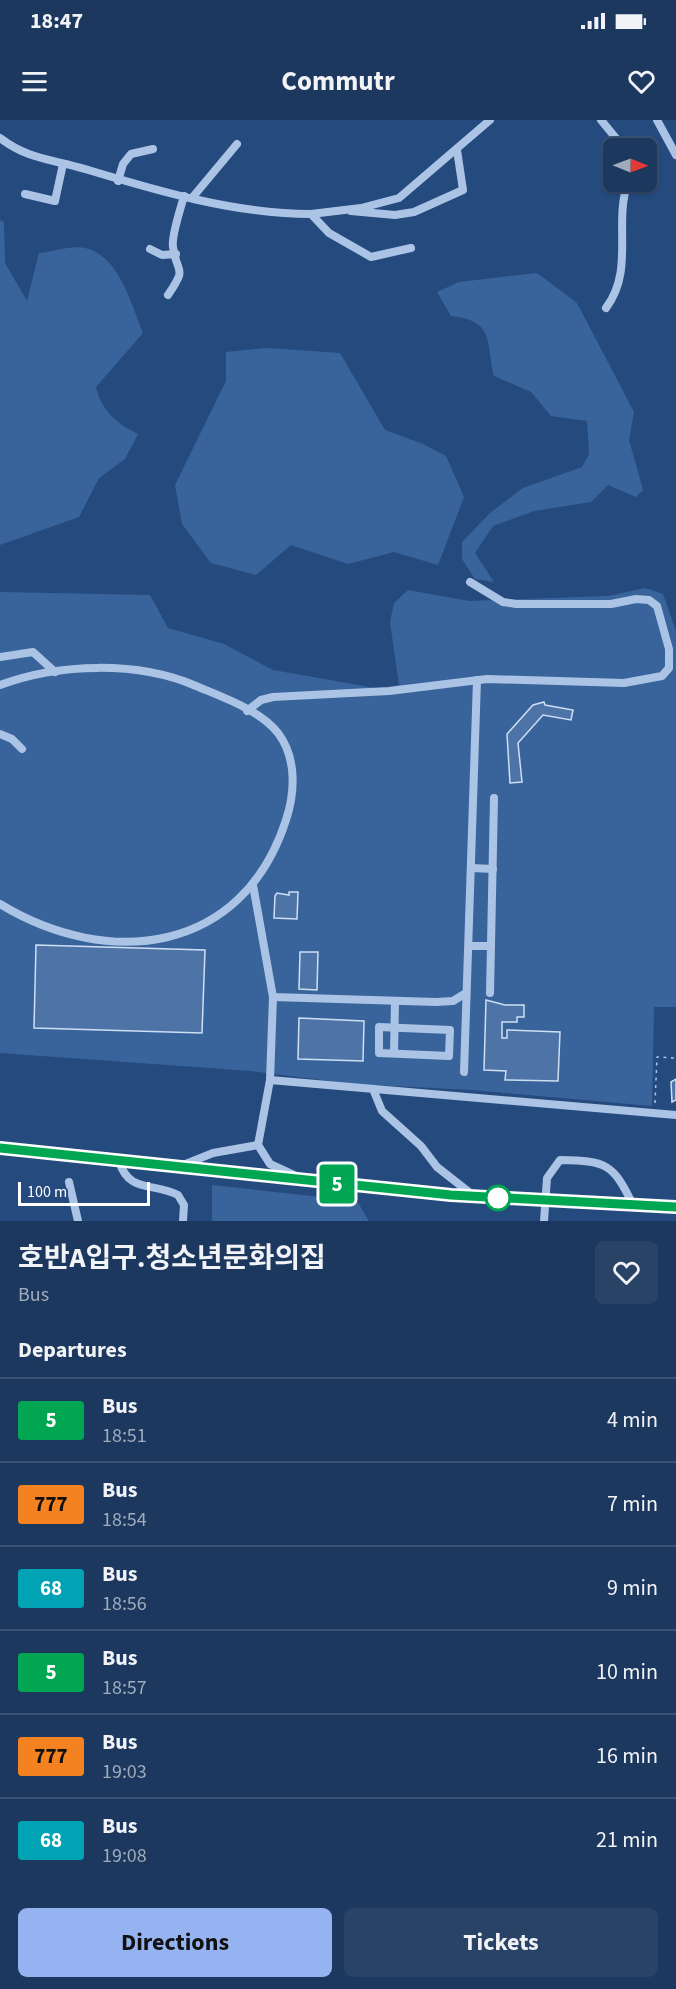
<!DOCTYPE html>
<html lang="en">
<head>
<meta charset="utf-8">
<style>
	:root { --surface:#1c385e; --page:#294367; --text:#f1f3f6; --muted:#a0acbc; --line:#3a5273; --accent:#95b2f1 }
	body { margin:0; font-family:"Source Sans 3","Noto Sans KR",sans-serif; background:var(--page); color:var(--text); height:100vh; display:flex; flex-direction:column; font-size:22px; white-space:nowrap }
	* { box-sizing:border-box; margin:0 }
	p { font-size:20px; color:var(--muted) }
	.icon { flex:none; width:33px; height:33px; fill:none; stroke:currentColor; stroke-width:2; stroke-linecap:round; stroke-linejoin:round }
	.map { position:relative; height:1101px; overflow:hidden }
	.drawer { display:flex; flex-direction:column; background:var(--surface); flex:1 }
	.drawer>* { flex:none }
	.badge { padding:0 12px; border-radius:4px; font-size:21px; line-height:39px }
	.needle { width:39px; rotate:91deg }
	.tools { position:absolute; left:603px; top:18px; display:grid; gap:12px }
	.tools a { display:grid; place-items:center; width:54px; height:54px; border-radius:9px; background:var(--surface); box-shadow:0 2px 4px #0004,0 0 0 2px var(--line); font-size:30px }
	.scale { position:absolute; left:18px; bottom:15px; width:132px; box-sizing:border-box; padding-left:6px; border:3px solid #fff; border-top:0; font-size:16px; line-height:21px; white-space:nowrap; color:#fff; -webkit-text-stroke:4px #254a7e; paint-order:stroke }
	.map>.badge { position:absolute; translate:-50% -50%; box-shadow:0 0 0 3px #fff }
	h2 { padding:0 18px; font-size:22px; line-height:54px }
	.round { display:grid; place-items:center; flex:none; width:63px; height:63px; border-radius:9px; background:var(--page) }
	.head { display:flex; align-items:center; justify-content:space-between; height:102px; padding:0 18px }
	h1 { font-size:28px; font-weight:700; line-height:45px }
	.cta { display:flex; gap:12px; margin-top:auto; padding:12px 18px }
	.cta a { flex:1; height:69px; border-radius:9px; background:var(--accent); color:#111; font-size:24px; font-weight:700; line-height:69px; text-align:center }
	.cta a+a { background:var(--page); color:var(--text) }
	ul { padding:0; list-style:none }
	li { display:flex; align-items:center; gap:18px; height:84px; padding:0 18px; border-top:2px solid var(--line) }
	li div { flex:1 }
	li b { display:block; font-size:22px }
	li em { font-style:normal }
	li .badge { min-width:66px; font-weight:700; text-align:center }
	.status { display:flex; justify-content:space-between; align-items:center; height:42px; padding:0 30px; background:var(--surface); direction:ltr }
	.status svg { height:16px; fill:currentColor }
	header { display:flex; justify-content:space-between; align-items:center; height:78px; padding:0 18px; background:var(--surface); font-size:27px; font-weight:700 }
	.map>svg:first-child { display:block }
	.green { fill:#39649b }
	.building { fill:#4e74a7; stroke:#cedff4; stroke-width:1.5 }
	.lines { fill:none; stroke-linecap:round; stroke-linejoin:round }
	.path { stroke:#abc4e5; stroke-width:1.5; stroke-dasharray:3 4.5; stroke-linecap:butt }
	.minor { stroke:#abc4e5; stroke-width:8 }
	.major { stroke:#ebf2fd; stroke-width:10 }
	.line-casing { stroke:#fff; stroke-width:14 }
	.line { stroke:#00a651; stroke-width:9 }
	.stop-dot { fill:#fff; stroke:#00a651; stroke-width:3 }
</style>
</head>
<body>
<div class="status"><b>18:47</b><svg viewBox="0 0 49 12"><path d="M0 12V9h3v3zM5 12V6h3v6zM10 12V3h3v9zM15 12V0h3v12zM26 1h20v11H26zM47 4h2v5h-2z"/></svg></div>
<header><svg class="icon" aria-label="menu" viewBox="0 0 24 24"><path d="M4 6h16M4 12h16M4 18h16"/></svg>Commutr<svg class="icon" aria-label="heart" viewBox="0 0 24 24"><path d="M12 20l-8-8c-3-5 5-10 8-4 3-6 11-1 8 4z"/></svg></header>
<div class="map">
<svg width="676" height="1101" viewBox="0 0 676 1101">
	<rect width="100%" height="100%" fill="#254a7e"/>
	<g class="green">
		<path d="M0 100 4 102 5 143 27 181 39 133C52 132 72 125 85 128 119 135 132 186 143 213L96 267C101 290 117 304 138 314L125 339 99 358 79 397 0 425Z"/>
		<path d="M537 153 577 183 634 292 629 320 643 370 636 377 608 365 591 382 534 391 493 406 475 433 494 462 475 459 462 439V422L490 393 523 368 582 347 589 334 587 301 551 296 531 272 494 256C486 219 494 201 451 196L437 172 459 162Z"/>
		<path d="M267 228 340 233 385 310 423 324 446 336 464 377 438 445 394 432 348 444 291 425 256 455 211 443 182 404 175 365 226 261V232Z"/>
		<path d="M645 468 663 474 676 511V887H654L652 986 472 970 354 964 251 951 0 933V472L150 475 168 508 224 524 273 550 381 569 399 565 390 502 394 483 408 470 469 481 608 476Z"/>
		<path d="M212 1065 357 1081 369 1101H212Z"/>
	</g>
	<g class="building">
		<path d="M544 582 545 585 573 590 571 600 543 595 518 623 522 662 510 663 507 614 533 585Z"/>
		<path d="M289 772H298L297 799 274 798 275 776 277 773 289 775Z"/>
		<path d="M36 825 205 830 202 913 34 908Z"/>
		<path d="M300 832H318L317 870 299 869Z"/>
		<path d="M486 880 505 885H524V897H517V902H502V918H507V910L560 912 558 961 505 960 506 951 484 950Z"/>
		<path d="M299 898 364 901 363 941 298 939Z"/>
		<path d="M676 959V980L672 982 671 962Z"/>
	</g>
	<g class="lines">
		<path class="path" d="M655 983 657 937 675 938"/>
		<g class="minor">
			<path d="M601 0 624 28"/>
			<path d="M657 0 676 35"/>
			<path d="M0 18C29 40 52 39 85 49 158 71 235 94 311 94L329 113 371 137 411 128"/>
			<path d="M118 61 123 44 131 34 153 29"/>
			<path d="M25 74 55 81 63 44"/>
			<path d="M192 78 237 24"/>
			<path d="M351 91 395 95 414 92 463 70 457 30"/>
			<path d="M311 94 361 88 399 78 490 0"/>
			<path d="M150 129 162 135 176 134"/>
			<path d="M168 175C188 145 177 156 173 127 171 116 181 88 184 76"/>
			<path d="M606 188C635 149 613 104 628 62"/>
			<path d="M0 537 33 532 55 552"/>
			<path d="M0 565C59 543 138 541 196 566 222 577 260 590 278 613 297 638 295 673 286 700 243 834 109 850 0 784"/>
			<path d="M247 591 261 580 273 577 389 571 487 559 624 563 662 556 669 548V529L657 486 649 480 636 479 611 484H516L503 482 470 462"/>
			<path d="M0 614 12 619 22 629"/>
			<path d="M471 748 493 749"/>
			<path d="M253 765 273 877 436 882 453 881 466 873"/>
			<path d="M469 826H491"/>
			<path d="M490 873 494 678"/>
			<path d="M379 907 450 910 449 936 379 933Z"/>
			<path d="M394 933 395 881"/>
			<path d="M464 952 477 560"/>
			<path d="M270 960 273 877"/>
			<path d="M373 969 382 991 421 1026 437 1047 474 1076"/>
			<path d="M119 1041C129 1074 154 1062 178 1075L184 1085 183 1101"/>
			<path d="M178 1047 213 1033 258 1025"/>
			<path d="M296 1056 270 1044 258 1025 270 960 676 995"/>
			<path d="M69 1062 78 1101"/>
			<path d="M544 1101 547 1058 560 1040C606 1041 613 1043 633 1085"/>
		</g>
		<path class="major" d="M0 1028 474 1077 676 1087"/>
	</g>
	<g class="lines">
		<g class="line-casing">
			<path id="line" d="M0 1028 451 1075 676 1087"/>
		</g>
		<use href="#line" class="line"/>
	</g>
	<circle class="stop-dot" cx="498" cy="1078" r="12"/>
</svg>
<div class="tools">
<a><svg class="needle" viewBox="-14 -14 28 28"><path d="M0-13l5 13h-10z" fill="#e53935"/><path d="M0 13l5-13h-10z" fill="#a0acbc"/></svg></a>
</div>
<div class="scale">100 m</div>
<b class="badge" style="left:337px;top:1064px;background:#00a651;color:#fff">5</b>
</div>
<section class="drawer">
<div class="head"><div><h1>호반A입구.청소년문화의집</h1><p>Bus</p></div><a class="round"><svg class="icon" aria-label="heart" viewBox="0 0 24 24"><path d="M12 20l-8-8c-3-5 5-10 8-4 3-6 11-1 8 4z"/></svg></a></div>
<h2>Departures</h2>
<ul>
<li><span class="badge" style="background:#00a651;color:#fff">5</span><div><b>Bus</b><p>18:51</p></div><em>4 min</em></li>
<li><span class="badge" style="background:#f58220;color:#111">777</span><div><b>Bus</b><p>18:54</p></div><em>7 min</em></li>
<li><span class="badge" style="background:#00a3b4;color:#fff">68</span><div><b>Bus</b><p>18:56</p></div><em>9 min</em></li>
<li><span class="badge" style="background:#00a651;color:#fff">5</span><div><b>Bus</b><p>18:57</p></div><em>10 min</em></li>
<li><span class="badge" style="background:#f58220;color:#111">777</span><div><b>Bus</b><p>19:03</p></div><em>16 min</em></li>
<li><span class="badge" style="background:#00a3b4;color:#fff">68</span><div><b>Bus</b><p>19:08</p></div><em>21 min</em></li>
</ul>
<div class="cta"><a>Directions</a><a>Tickets</a></div>
</section>
</body>
</html>
